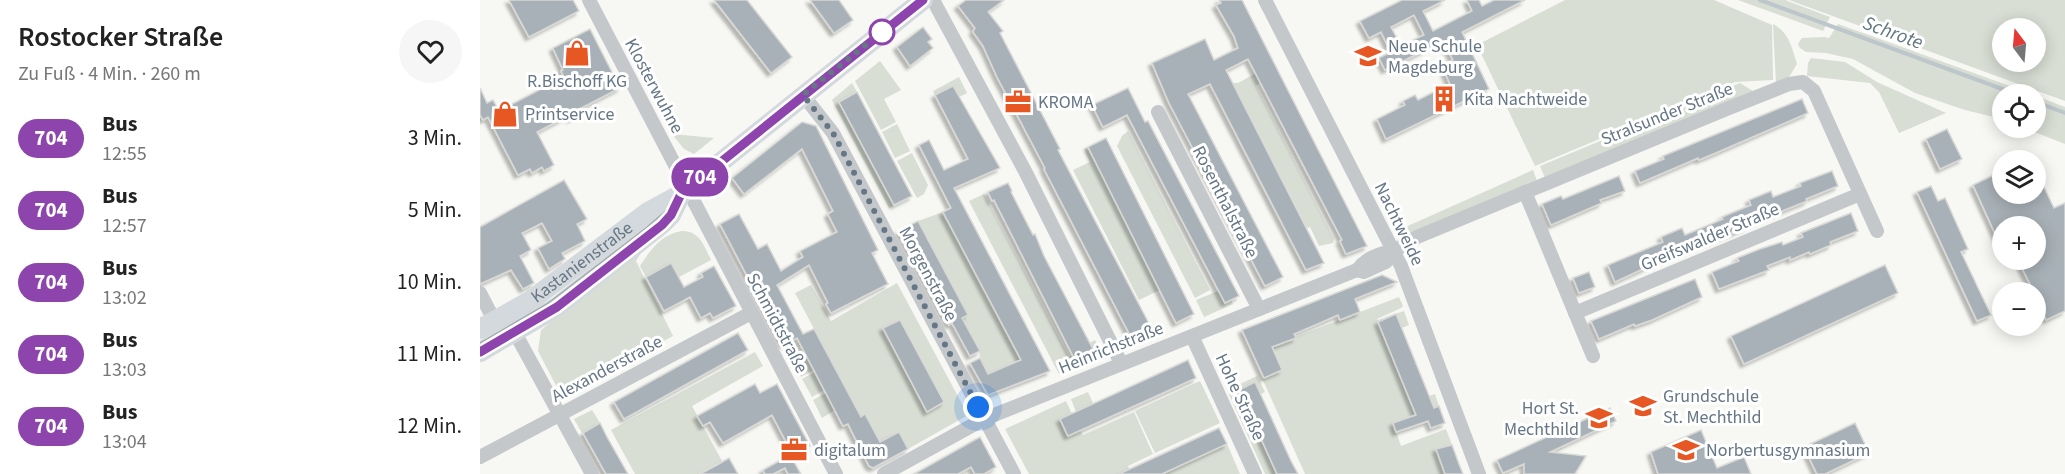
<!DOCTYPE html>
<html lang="de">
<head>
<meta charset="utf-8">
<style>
	:root { --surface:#fff; --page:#f6f6f6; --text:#222; --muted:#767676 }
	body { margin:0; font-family:"Source Sans 3",sans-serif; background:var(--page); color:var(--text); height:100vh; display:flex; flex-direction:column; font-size:22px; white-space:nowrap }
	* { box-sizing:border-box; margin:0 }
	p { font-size:20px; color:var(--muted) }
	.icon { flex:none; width:33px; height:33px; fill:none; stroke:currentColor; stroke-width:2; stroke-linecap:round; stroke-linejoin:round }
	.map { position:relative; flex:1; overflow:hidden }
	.side { display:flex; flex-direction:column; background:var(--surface); width:480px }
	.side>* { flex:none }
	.badge { padding:0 12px; border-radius:20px; font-size:21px; line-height:39px }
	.needle { width:39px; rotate:344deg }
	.tools { position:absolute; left:1512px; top:18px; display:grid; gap:12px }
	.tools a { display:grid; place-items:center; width:54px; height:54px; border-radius:50%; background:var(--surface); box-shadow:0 3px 15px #0003; font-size:30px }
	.you { position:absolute; width:30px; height:30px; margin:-15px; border:4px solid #fff; border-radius:50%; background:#1a73e8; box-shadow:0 0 0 9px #1a73e833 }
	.map>.badge { position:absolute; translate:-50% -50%; box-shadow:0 0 0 3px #fff }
	.round { display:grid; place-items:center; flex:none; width:63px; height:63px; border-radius:32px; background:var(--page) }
	.summary { display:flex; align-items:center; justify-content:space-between; height:102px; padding:0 18px }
	h1 { font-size:28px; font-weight:600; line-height:45px }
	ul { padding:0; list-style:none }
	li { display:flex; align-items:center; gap:18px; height:72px; padding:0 18px }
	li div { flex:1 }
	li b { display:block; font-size:22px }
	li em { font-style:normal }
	li .badge { min-width:66px; font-weight:700; text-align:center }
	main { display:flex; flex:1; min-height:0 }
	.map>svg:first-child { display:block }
	.green { fill:#d8ded4; fill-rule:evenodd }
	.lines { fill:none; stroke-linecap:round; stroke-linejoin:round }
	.stream { stroke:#bcc6cb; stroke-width:4 }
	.building { fill:#a8b1b7; stroke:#d8d8d6; stroke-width:1.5; fill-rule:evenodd; filter:url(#shadow) }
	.minor { stroke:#c4c8cb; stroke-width:14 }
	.secondary { stroke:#d4d9dd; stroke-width:20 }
	.tram { stroke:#a4aab0; stroke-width:1.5 }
	.line-casing { stroke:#fff; stroke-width:14 }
	.line { stroke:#8e44ad; stroke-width:9 }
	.walk { stroke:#657685; stroke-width:6; stroke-dasharray:0 10.8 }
	.stop-dot { fill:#fff; stroke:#8e44ad; stroke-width:3 }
	.labels { text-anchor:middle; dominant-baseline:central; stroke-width:6; stroke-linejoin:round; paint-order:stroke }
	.poi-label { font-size:18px; fill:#657685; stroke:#fff; text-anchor:start }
	.street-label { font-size:18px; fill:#657685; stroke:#fff }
	.water-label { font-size:20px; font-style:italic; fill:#617781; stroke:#fff }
</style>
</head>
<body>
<main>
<section class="side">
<div class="summary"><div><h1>Rostocker Straße</h1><p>Zu Fuß · 4 Min. · 260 m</p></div><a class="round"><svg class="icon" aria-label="heart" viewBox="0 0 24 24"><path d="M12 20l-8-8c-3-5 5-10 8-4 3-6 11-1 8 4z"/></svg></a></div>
<ul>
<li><span class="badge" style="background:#8e44ad;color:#fff">704</span><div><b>Bus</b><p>12:55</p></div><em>3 Min.</em></li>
<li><span class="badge" style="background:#8e44ad;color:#fff">704</span><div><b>Bus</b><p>12:57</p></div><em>5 Min.</em></li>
<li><span class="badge" style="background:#8e44ad;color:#fff">704</span><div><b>Bus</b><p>13:02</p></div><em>10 Min.</em></li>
<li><span class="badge" style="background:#8e44ad;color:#fff">704</span><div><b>Bus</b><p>13:03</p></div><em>11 Min.</em></li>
<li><span class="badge" style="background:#8e44ad;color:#fff">704</span><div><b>Bus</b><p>13:04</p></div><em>12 Min.</em></li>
</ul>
</section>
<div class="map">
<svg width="1585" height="474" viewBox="0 0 1585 474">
	<defs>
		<filter id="shadow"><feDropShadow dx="-3.5" dy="3.5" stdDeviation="1.5" flood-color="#0004"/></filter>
	</defs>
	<rect width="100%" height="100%" fill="#f7f7f3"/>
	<g class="green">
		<path d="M1085 0H1234L1292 25 1293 80 1255 82 1055 166 997 45Z"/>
		<path d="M1258 0H1305L1350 17 1343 31Z"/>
		<path d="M1309 0H1585V101ZM1522 28H1556V62H1522Z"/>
		<path d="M1293 24C1309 32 1312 48 1317 64L1309 77 1296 84Z"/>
		<path d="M1358 24 1552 94H1522V119L1485 110 1435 93 1373 59 1346 53 1326 52 1320 48 1318 44 1322 38 1344 37 1349 38Z"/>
		<path d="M1331 58 1365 62 1397 82 1466 113 1419 133 1399 92 1390 83 1327 76 1328 63Z"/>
		<path d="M400 61 421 90 404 99 416 122 401 130 375 81Z"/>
		<path d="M776 73 781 82 776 86 854 239 853 243 839 246 830 227 827 228 753 83H758Z"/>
		<path d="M479 77 487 93 479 97 473 86 455 95 453 91Z"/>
		<path d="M372 83 377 92 360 102 414 205 409 208 352 100Z"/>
		<path d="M1260 83 1276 93 1065 178 1060 166Z"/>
		<path d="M1556 96 1585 107V144L1544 128H1556Z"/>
		<path d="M417 124 430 151 415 158 402 132Z"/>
		<path d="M648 131 730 290 715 298 637 146 642 136Z"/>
		<path d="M192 134 234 138 214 154 204 149Z"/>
		<path d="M608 147 680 290 659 300 593 170 610 162 604 149Z"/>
		<path d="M432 153 448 185 444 194 437 198 417 161Z"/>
		<path d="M1053 170 1057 181 929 234 921 229Z"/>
		<path d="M504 194 589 357 593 355 596 362 614 353 609 343 615 340 621 353 619 358 579 374 489 201Z"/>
		<path d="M463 212 541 360 508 374 500 358 499 351 482 318 487 314 438 221Z"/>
		<path d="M202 231C220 231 224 246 231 260L199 277 191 263 166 277 160 266C170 250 182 234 202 231Z"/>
		<path d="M165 246 156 261 193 336 82 397 58 351 61 330Z"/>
		<path d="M417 283 488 415 428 449 419 432 400 442 385 414 381 417 315 293 331 285 351 321Z"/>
		<path d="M738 291 745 303 751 300 753 304 724 317 716 300Z"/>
		<path d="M919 297 923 306 921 308 897 319 898 320 924 311 929 325 922 328 916 314 898 322 934 410 952 403 949 396 955 394 959 406 913 423 921 446 966 429 972 445 956 450 965 474H825L782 378 802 369 792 346Z"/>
		<path d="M275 352 283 366 212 406 242 461 218 474H155L131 430Z"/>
		<path d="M325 353 334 370 321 377 312 360Z"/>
		<path d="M335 372 344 390 332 397 322 379Z"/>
		<path d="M777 376 785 392 781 394 775 382 759 390 797 474H785L747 390Z"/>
		<path d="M720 381 740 423 675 453 655 411Z"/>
		<path d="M608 392 613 403 596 412 591 399Z"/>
		<path d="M346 393 355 410 342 418 333 400Z"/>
		<path d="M586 401 592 414 581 419 588 436 600 430 603 435 654 412 673 454 648 466 651 474H549L525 429Z"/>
		<path d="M112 410 120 423 102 433 94 419Z"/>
		<path d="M747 444 760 474H682Z"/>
	</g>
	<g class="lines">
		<g class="stream">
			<path d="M1280 0 1536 94"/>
			<path d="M1556 102 1585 113"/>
		</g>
	</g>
	<g class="building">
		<path d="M29 0H93L99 11 49 37Z"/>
		<path d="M234 0H267L312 57 291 73Z"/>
		<path d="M330 0H359L373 20 354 33Z"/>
		<path d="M486 0H524L508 12 523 31 520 33 580 149 578 150 674 333 653 341 564 169 565 168 517 77 503 46 493 32 495 28 478 6Z"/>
		<path d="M739 0H762L887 246 866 254 860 241 862 240 768 59 746 70 844 263 826 270 730 84 708 94 803 277 785 286 689 103 672 63 725 39 734 60 758 48 754 36 736 5 741 3Z"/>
		<path d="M922 0H965L943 11 953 31 992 11 987 0H999L1002 6 1014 0H1045L982 32 1009 89 906 139 897 119 925 105 923 101 935 95 938 100 970 84 962 66 973 60 963 41 905 70 899 58 911 52 901 32 889 38 880 21ZM934 15 944 35 921 46 911 27Z"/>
		<path d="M443 27 452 39 448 42 453 48 430 66 417 47Z"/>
		<path d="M110 29 140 88 97 110 99 114 90 119 89 115 57 132 74 165 64 171 62 167 52 173 50 169 38 175 8 117 3 120 0 115V88L7 103 13 100 19 111 84 77 81 71 83 70 73 48Z"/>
		<path d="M473 86 520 168 474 188 570 371 508 395 490 363 500 358 508 374 541 360 463 212 471 208 439 145 449 140 464 170 488 159 455 95Z"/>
		<path d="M648 88 665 122 668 121 759 296 745 303 647 115 623 127 612 105Z"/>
		<path d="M377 92 432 196 414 205 359 102Z"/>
		<path d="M1322 99 1328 113 1238 152 1219 160 1218 158 1160 183 1155 171 1184 159 1183 156Z"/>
		<path d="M322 122 336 126 398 250 392 253 408 284 351 313 346 304 348 303 329 265 297 285 323 334 334 329 381 417 385 414 400 442 419 432 428 449 393 468 389 466 368 424 363 426 317 338 303 345 240 224 259 214 278 249 287 244 301 271 323 257 320 251 357 232 348 214 353 211 322 149 264 194 252 178Z"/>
		<path d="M1467 129 1482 159 1460 169 1446 139Z"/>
		<path d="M626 138 714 314 696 323 608 147Z"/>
		<path d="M1352 171 1358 186 1326 199 1327 201 1264 226 1265 228 1182 260 1135 282 1128 265 1183 242 1181 237 1202 228 1205 235 1243 219 1242 217 1271 205 1269 200 1291 191 1293 197 1321 186 1320 183Z"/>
		<path d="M1522 171V194H1556V187L1562 183 1574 208 1585 203V311L1566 320 1556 292H1554L1538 260H1556V226H1522V249L1493 185Z"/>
		<path d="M1139 176 1145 191 1120 200 1122 203 1071 225 1062 204 1081 196 1083 199Z"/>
		<path d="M84 180 107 219 97 224 105 241 82 253 85 259 69 269 58 248 72 241 62 223 42 233 51 250 40 256 54 283 43 289 31 270 0 284V227Z"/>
		<path d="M528 183 532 191 531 192 553 235 555 234 564 256 615 353 596 362 514 200 512 201 508 192Z"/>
		<path d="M1451 186 1458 201 1465 198 1488 249 1481 252 1511 315 1497 321 1437 192Z"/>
		<path d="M1371 213 1378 231 1350 242 1351 245 1330 254 1329 252 1310 260V257L1287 266 1289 270 1239 289 1232 272 1259 261 1257 258 1280 249 1302 242 1303 245 1323 237 1321 233Z"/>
		<path d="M438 221 488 315 482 318 500 351 490 356 472 323 469 325 419 231Z"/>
		<path d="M191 263 204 287 223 277 221 273 234 266 256 306 233 318 230 313 221 318 210 297 184 311 166 277Z"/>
		<path d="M1405 265 1418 293 1264 364 1251 336Z"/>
		<path d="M1109 272 1115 287 1099 293 1093 278Z"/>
		<path d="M902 275 917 282 875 299 880 312 860 320 858 315 814 334 816 338 792 347 802 370 784 378 762 330Z"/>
		<path d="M1215 279 1222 297 1172 320 1155 326 1154 324 1119 339 1111 321Z"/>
		<path d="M916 314 954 408 959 406 965 423 951 428 948 421 916 432 913 423 936 415 898 322Z"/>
		<path d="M420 320 464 402 447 412 403 328Z"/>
		<path d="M258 333 268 350 144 419 134 402Z"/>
		<path d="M708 360 716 378 588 436 580 419Z"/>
		<path d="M775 382 811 461 818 474H797L759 390Z"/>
		<path d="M275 384 280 393 297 384 330 446 313 455 292 415 243 443 230 422 223 426 217 416Z"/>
		<path d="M1130 408 1136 421 1070 452 1106 456 1095 474H1044V464L1023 473 1017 460Z"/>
		<path d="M120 423 127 437 148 474H126L103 433Z"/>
		<path d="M1375 423 1389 453 1345 474H1337L1324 447Z"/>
		<path d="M739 428 747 444 682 474H639Z"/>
		<path d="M1221 430 1237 468 1264 457 1271 474H1178L1171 452Z"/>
		<path d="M500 437 516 467 504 474H495L491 467 478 474H434Z"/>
		<path d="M972 445 979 464 983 474H965L956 449Z"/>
		<path d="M310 455 321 474H308L305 468 293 474H285L283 470Z"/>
		<path d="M249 458 258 474H220L237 465Z"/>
	</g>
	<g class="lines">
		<g class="minor">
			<path d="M109 0 356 474"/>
			<path d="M453 0 545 171 641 363"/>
			<path d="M785 0 921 266 999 474"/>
			<path d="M323 95 353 133 534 474"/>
			<path d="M678 112 779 309"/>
			<path d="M1045 192 1113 356"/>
			<path d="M877 270 884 272 906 262 914 251 937 237 1249 108 1309 84 1323 82 1334 91 1397 231"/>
			<path d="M0 293 12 316 39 340 112 474"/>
			<path d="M1095 313 1380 194"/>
			<path d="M712 336 775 474"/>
			<path d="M0 457 271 313"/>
			<path d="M404 474 504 419 877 270C885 259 900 253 914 251"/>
		</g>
		<g class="secondary">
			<path id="s1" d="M0 329 50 301 168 212 201 194 443 0"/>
			<path d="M0 352 77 307 182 224 191 215 201 194"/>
		</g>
		<path class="tram" d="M0 343 67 304 166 228 233 170 447 0"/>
	</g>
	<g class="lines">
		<g class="line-casing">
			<path id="line" d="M0 352 77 307 182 225 191 215 201 194 443 0"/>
		</g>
		<use href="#line" class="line"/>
		<path class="walk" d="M402 32 323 95 353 133 498 407"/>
	</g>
	<defs>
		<g id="shop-bare" transform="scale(2.07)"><path d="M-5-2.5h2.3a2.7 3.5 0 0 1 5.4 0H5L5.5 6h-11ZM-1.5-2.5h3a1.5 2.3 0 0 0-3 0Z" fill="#e65724" stroke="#fff" stroke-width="2.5" paint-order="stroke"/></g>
		<g id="school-bare" transform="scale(2.07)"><path d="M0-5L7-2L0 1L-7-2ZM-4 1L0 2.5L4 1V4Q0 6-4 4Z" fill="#e65724" stroke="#fff" stroke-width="2.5" paint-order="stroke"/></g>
		<g id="building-bare" transform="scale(2.07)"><path d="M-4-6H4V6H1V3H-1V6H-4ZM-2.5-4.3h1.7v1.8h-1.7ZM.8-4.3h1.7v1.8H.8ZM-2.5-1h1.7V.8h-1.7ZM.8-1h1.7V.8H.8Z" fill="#e65724" stroke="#fff" stroke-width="2.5" paint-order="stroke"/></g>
		<g id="office-bare" transform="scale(2.07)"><path d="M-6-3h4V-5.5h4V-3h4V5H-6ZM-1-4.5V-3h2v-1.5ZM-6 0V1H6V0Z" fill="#e65724" stroke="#fff" stroke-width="2.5" paint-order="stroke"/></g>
	</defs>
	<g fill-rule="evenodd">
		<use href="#shop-bare" x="97" y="53"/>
		<use href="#school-bare" x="888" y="56"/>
		<use href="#building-bare" x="964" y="99"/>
		<use href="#office-bare" x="538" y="102"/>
		<use href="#shop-bare" x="25" y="114"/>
		<use href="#school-bare" x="1163" y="406"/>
		<use href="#school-bare" x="1119" y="418"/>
		<use href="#office-bare" x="314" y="450"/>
		<use href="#school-bare" x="1206" y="450"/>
	</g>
	<circle class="stop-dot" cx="402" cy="32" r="12"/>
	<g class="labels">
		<g class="poi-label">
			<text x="908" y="46">Neue Schule<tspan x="908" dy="21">Magdeburg</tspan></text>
			<text x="97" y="81" text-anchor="middle">R.Bischoff KG</text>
			<text x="984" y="99">Kita Nachtweide</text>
			<text x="558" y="102">KROMA</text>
			<text x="45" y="114">Printservice</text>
			<text x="1183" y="396">Grundschule<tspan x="1183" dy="21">St. Mechthild</tspan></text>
			<text x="1099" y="408" text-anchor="end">Hort St.<tspan x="1099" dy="21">Mechthild</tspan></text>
			<text x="334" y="450">digitalum</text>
			<text x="1226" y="450">Norbertusgymnasium</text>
		</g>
		<g class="street-label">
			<text transform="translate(174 86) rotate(62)">Klosterwuhne</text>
			<text transform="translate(1187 114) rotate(-22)">Stralsunder Straße</text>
			<text transform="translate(745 202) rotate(63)">Rosenthalstraße</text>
			<text transform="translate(919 224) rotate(64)">Nachtweide</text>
			<text transform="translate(1230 237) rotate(-23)">Greifswalder Straße</text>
			<text stroke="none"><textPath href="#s1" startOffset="122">Kastanienstraße</textPath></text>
			<text transform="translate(448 274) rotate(62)">Morgenstraße</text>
			<text transform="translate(297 323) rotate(62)">Schmidtstraße</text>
			<text transform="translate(631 348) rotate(-22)">Heinrichstraße</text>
			<text transform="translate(127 369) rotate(-28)">Alexanderstraße</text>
			<text transform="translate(760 397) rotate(65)">Hohe Straße</text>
		</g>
		<g class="water-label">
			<text transform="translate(1413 33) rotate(20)">Schrote</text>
		</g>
	</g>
</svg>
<div class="tools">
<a><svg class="needle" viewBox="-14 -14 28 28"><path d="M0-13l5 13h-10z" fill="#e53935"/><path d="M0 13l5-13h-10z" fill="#767676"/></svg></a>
<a><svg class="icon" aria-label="locate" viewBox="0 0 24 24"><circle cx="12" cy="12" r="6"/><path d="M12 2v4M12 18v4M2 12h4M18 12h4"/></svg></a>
<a><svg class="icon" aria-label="layers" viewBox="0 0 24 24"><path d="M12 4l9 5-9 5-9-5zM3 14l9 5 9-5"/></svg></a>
<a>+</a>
<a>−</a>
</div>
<div class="you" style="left:498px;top:407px"></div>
<b class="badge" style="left:220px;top:177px;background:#8e44ad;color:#fff">704</b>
</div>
</main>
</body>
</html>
